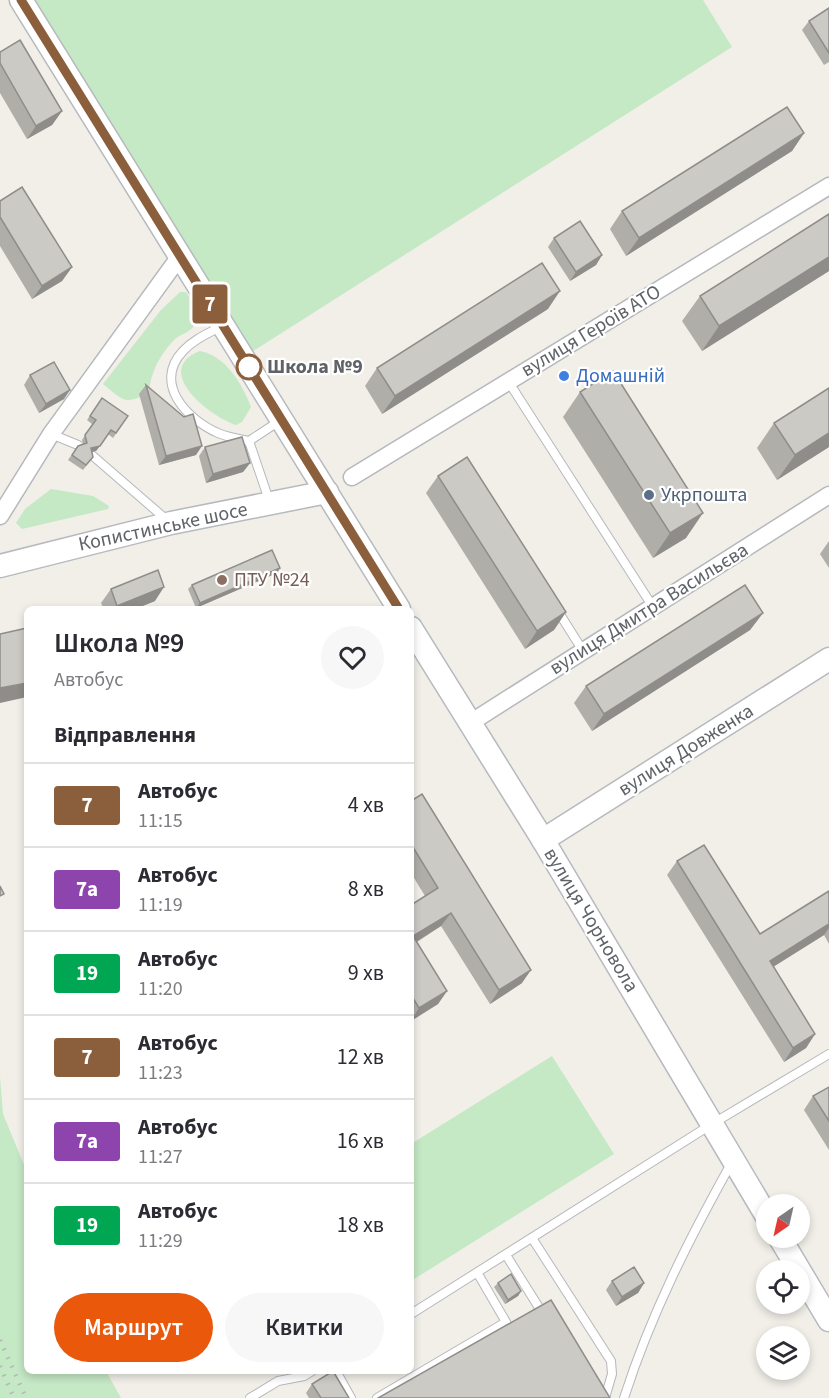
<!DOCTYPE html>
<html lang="uk">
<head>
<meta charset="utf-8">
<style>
	:root { --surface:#fff; --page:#f7f7f7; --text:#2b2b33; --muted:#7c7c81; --line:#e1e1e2; --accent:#ea580c }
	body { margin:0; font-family:"Source Sans 3",sans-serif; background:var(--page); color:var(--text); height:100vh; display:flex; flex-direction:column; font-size:22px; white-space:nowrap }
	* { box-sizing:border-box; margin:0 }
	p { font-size:20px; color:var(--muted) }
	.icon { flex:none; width:33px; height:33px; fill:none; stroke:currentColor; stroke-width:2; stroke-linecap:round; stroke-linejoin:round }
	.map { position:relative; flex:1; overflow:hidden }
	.sheet { position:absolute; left:24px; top:606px; width:390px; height:768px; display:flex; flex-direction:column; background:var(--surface); border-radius:9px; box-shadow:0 3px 9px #0003 }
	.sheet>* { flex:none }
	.badge { padding:0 12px; border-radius:4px; font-size:21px; line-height:39px }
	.needle { width:39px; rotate:214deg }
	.fabs { position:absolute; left:756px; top:1194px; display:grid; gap:12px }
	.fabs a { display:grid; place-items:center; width:54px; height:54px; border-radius:50%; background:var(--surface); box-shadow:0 3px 9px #0003; font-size:30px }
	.map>.badge { position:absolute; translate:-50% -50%; box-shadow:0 0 0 3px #fff }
	h2 { padding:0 30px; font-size:22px; line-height:54px }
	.round { display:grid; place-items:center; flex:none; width:63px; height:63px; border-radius:32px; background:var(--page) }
	.headline { display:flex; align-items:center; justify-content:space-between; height:102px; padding:0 30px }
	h1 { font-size:28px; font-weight:600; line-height:45px }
	.action { display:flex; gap:12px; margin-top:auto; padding:12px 30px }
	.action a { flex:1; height:69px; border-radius:36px; background:var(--accent); color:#fff; font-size:24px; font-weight:600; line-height:69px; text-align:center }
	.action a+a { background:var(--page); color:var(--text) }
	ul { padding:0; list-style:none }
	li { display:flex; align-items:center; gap:18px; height:84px; padding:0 30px; border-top:2px solid var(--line) }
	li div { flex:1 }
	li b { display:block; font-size:22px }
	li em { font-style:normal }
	li .badge { min-width:66px; font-weight:700; text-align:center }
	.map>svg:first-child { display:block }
	.green { fill:#c5e8c5 }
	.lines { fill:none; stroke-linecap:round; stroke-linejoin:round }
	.lane-casing { stroke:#b5b8bc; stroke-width:10 }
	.street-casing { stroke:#b5b8bc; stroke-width:19 }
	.secondary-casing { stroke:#b6babf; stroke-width:25 }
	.lane { stroke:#fff; stroke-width:8 }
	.street { stroke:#fff; stroke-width:16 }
	.secondary { stroke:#fff; stroke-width:22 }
	.rail { stroke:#b6b7b8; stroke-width:4.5; stroke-dasharray:1.5 8; stroke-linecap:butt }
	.wall { fill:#afaea9 }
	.shaded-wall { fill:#8f8d8a }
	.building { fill:#cccac5; stroke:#8f8d8a; stroke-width:1.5 }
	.line-casing { stroke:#fff; stroke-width:14 }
	.line { stroke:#8b5e3c; stroke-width:9 }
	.stop-dot { fill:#fff; stroke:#8b5e3c; stroke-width:3 }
	.shop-dot { fill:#3f7fe0; stroke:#fff; stroke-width:2 }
	.service-dot { fill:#5c6f8a; stroke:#fff; stroke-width:2 }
	.education-dot { fill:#8d6e63; stroke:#fff; stroke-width:2 }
	.labels { text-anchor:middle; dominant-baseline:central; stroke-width:4.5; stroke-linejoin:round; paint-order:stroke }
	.street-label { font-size:20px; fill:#5f6368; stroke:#fff }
	.stop-label { font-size:20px; font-weight:bold; fill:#5f6368; stroke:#fff; text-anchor:start }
	.shop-label { font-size:20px; fill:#366cbe; stroke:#fff; text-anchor:start }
	.service-label { font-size:20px; fill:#4e5e75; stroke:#fff; text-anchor:start }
	.education-label { font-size:20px; fill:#785e54; stroke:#fff; text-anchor:start }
</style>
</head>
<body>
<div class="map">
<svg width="829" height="1398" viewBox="0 0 829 1398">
	<rect width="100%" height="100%" fill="#f1efe8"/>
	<g class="green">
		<path d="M31 0H703L732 47 250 353Z"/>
		<path d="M180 292H186C195 305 205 321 187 332 183 335 179 335 175 339 161 353 150 373 149 393 124 405 124 401 103 384L161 310Z"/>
		<path d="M200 351C226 356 242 384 251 407L242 422 236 425C210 417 151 370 200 351Z"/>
		<path d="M51 489 93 496 109 506 108 509 22 529 16 523 25 509Z"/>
		<path d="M552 1056 614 1154 411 1281V1144Z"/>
		<path d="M0 1077 3 1114 27 1172V1371H106L121 1398H0Z"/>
	</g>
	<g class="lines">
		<g class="lane-casing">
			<g id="lane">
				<path d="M222 326C209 333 194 339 183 351 153 383 186 419 218 433 227 437 239 439 249 441L270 503"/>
				<path d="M508 381 653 607"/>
				<path d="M51 434 78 445"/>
				<path d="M249 441 281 420"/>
				<path d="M93 456 168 521"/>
				<path d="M556 608 583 651"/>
				<path d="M532 1238 611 1361 612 1374 605 1398"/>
				<path d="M506 1255 543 1314"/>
				<path d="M411 1314 712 1124 829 1054"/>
				<path d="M336 1371 351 1398"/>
				<path d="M250 1398 278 1381 304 1376 312 1371"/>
				<path d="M377 1398 506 1322 478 1274"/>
				<path d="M624 1398C651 1314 689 1239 732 1162"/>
			</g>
		</g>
		<g class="street-casing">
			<g id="street">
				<path d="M352 477 829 186"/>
				<path d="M0 516 51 434 180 256"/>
				<path d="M470 723 829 495"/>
			</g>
		</g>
		<g class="secondary-casing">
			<g id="secondary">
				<path d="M21 0 399 609"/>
				<path d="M0 566 171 523 327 492"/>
				<path d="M411 628 543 840 766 1215"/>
				<path d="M543 840 829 659"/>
				<path d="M780 1238 829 1320"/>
			</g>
		</g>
		<use href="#lane" class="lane"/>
		<use href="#street" class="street"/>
		<use href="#secondary" class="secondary"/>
		<g class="rail">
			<path d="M0 1340 26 1398"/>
			<path d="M0 1366 14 1398"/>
		</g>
	</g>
	<g class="wall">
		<path d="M829 8V62L824 65 802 30 809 21Z"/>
		<path d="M0 52 62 111 52 125 27 139 0 93Z"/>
		<path d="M804 133 792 151 626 256 610 229 622 211Z"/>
		<path d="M0 201 72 267 62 281 32 299 0 246Z"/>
		<path d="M829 214V271L702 351 682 321 700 296Z"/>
		<path d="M554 238 602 255 596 265 570 281 548 247Z"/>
		<path d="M548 309 382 414 365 386 377 368Z"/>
		<path d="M30 375 64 399 39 413 24 385Z"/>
		<path d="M146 385 196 455 159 465 139 394Z"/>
		<path d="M829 388V447L777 480 757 448 774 423Z"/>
		<path d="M580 392 686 538 653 558 563 417Z"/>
		<path d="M102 398 128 416 113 438 108 434 96 451 92 452 93 457 83 470 68 460 78 446 83 444 82 440 92 424 87 420Z"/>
		<path d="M205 447 250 463 243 472 206 483 199 456Z"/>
		<path d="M438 476 566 612 554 630 525 649 426 493Z"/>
		<path d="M829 541V568L820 554Z"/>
		<path d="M280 568 277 573 196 608 188 589 192 585Z"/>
		<path d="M111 589 155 601 135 609H104L101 603Z"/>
		<path d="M763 613 750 630 592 731 574 703 586 686Z"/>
		<path d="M411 801 522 983 490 1004 441 926 417 942 447 991 438 1004 411 1021V905L425 896 411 873Z"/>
		<path d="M677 861 760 934 829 891V944L824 935 773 967 815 1034 806 1048 784 1062 667 875Z"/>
		<path d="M27 926V934L24 930Z"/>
		<path d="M829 1087V1150L804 1110 813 1096Z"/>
		<path d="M612 1281 644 1283 638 1293 616 1306 606 1290Z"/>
		<path d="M498 1283 521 1291 518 1296 505 1304 494 1287Z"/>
		<path d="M312 1384 349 1398H309L306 1393Z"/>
	</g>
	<g class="shaded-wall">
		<path d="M62 111 52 125 27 139 36 126Z"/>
		<path d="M804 133 792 151 626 256 639 238Z"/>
		<path d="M602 255 596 265 570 281 576 272Z"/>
		<path d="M829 257V271L702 351 719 326Z"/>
		<path d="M72 267 62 281 32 299 42 286Z"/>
		<path d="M560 291 548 309 382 414 395 396Z"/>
		<path d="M70 390 64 399 39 413 46 404Z"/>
		<path d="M829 433V447L777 480 795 455Z"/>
		<path d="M100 446 96 451 88 452 91 448Z"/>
		<path d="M202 446 196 455 159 465 166 456Z"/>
		<path d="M250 463 243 472 206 483 213 474Z"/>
		<path d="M703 513 686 538 653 558 670 533Z"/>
		<path d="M280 568 277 573 196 608 200 603Z"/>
		<path d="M164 587 155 601 135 609H115L117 606Z"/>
		<path d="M566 612 554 630 525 649 537 631Z"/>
		<path d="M763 613 750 630 592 731 604 714Z"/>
		<path d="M27 683V697L0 703V688Z"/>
		<path d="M451 913 441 926 411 945 413 936Z"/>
		<path d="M829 924V928L824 935 760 975 770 961Z"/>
		<path d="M531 970 522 983 490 1004 499 990Z"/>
		<path d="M447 991 438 1004 411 1021 419 1008Z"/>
		<path d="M815 1034 806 1048 784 1062 793 1048Z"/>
		<path d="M644 1283 638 1293 616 1306 622 1297Z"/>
		<path d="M521 1291 518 1296 505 1304 508 1300Z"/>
	</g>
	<g class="building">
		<path d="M829 8V53L809 21Z"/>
		<path d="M20 40 62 111 36 126 0 63V52Z"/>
		<path d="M787 107 804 133 639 238 622 211Z"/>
		<path d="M22 187 72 267 42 286 0 217V201Z"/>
		<path d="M829 214V257L719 326 700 296Z"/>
		<path d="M580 221 602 255 576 272 554 238Z"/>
		<path d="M542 263 560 291 395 396 377 368Z"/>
		<path d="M54 362 70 390 46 404 30 375Z"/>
		<path d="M613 371 703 513 670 533 580 392Z"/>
		<path d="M146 385 184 417 193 414 202 446 166 456Z"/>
		<path d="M829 388V433L795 455 774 423Z"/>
		<path d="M102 398 128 416 116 433 111 430 100 446 91 448 93 457 86 465 72 455 78 446 87 443 85 435 96 420 90 416Z"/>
		<path d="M242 437 250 463 213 474 205 447Z"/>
		<path d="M467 457 566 612 537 631 438 476Z"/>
		<path d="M272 550 280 568 200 603 192 585Z"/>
		<path d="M158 570 164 587 117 606 111 589Z"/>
		<path d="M745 585 763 613 604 714 586 686Z"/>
		<path d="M27 628V683L0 688V634Z"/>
		<path d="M422 794 531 970 499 990 451 913 413 936 447 991 419 1008 411 995V905L438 888 411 844V801Z"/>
		<path d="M704 845 760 934 829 891V924L770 961 815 1034 793 1048 677 861Z"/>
		<path d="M0 886 4 894 0 896Z"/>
		<path d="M829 1087V1121L813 1096Z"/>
		<path d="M634 1267 644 1283 622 1297 612 1281Z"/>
		<path d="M511 1274 521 1291 508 1300 498 1283Z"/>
		<path d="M551 1300 610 1398H378Z"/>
		<path d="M333 1371 349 1398H321L312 1384Z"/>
	</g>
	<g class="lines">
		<g class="line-casing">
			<path id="line" d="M21 0 399 609"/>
		</g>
		<use href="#line" class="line"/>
	</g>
	<circle class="stop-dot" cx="249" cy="367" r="12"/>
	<circle class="shop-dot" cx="564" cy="376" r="6"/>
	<circle class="service-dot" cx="649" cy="495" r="6"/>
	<circle class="education-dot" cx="222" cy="580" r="6"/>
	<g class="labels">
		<g class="street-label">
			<text transform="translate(591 331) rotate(-31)">вулиця Героїв АТО</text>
			<text transform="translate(163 527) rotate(-12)">Копистинське шосе</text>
			<text transform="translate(649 609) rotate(-32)">вулиця Дмитра Васильєва</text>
			<text transform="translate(686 750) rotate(-32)">вулиця Довженка</text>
			<text transform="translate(591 920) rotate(59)">вулиця Чорновола</text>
		</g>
		<g class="stop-label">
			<text x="267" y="367">Школа №9</text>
		</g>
		<g class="shop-label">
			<text x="576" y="376">Домашній</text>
		</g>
		<g class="service-label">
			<text x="661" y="495">Укрпошта</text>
		</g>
		<g class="education-label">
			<text x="234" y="580">ПТУ №24</text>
		</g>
	</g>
</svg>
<div class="fabs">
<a><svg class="needle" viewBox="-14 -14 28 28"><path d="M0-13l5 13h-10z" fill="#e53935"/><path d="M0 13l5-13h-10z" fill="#7c7c81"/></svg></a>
<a><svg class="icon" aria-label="locate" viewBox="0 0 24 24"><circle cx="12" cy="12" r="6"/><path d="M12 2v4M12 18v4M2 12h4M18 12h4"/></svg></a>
<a><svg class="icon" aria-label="layers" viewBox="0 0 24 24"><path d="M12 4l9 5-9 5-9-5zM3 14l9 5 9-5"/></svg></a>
</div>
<b class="badge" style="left:210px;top:304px;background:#8b5e3c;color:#fff">7</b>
<section class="sheet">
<div class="headline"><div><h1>Школа №9</h1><p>Автобус</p></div><a class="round"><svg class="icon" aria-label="heart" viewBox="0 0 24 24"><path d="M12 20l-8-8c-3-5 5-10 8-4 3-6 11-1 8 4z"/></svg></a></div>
<h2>Відправлення</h2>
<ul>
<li><span class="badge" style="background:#8b5e3c;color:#fff">7</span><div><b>Автобус</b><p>11:15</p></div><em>4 хв</em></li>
<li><span class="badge" style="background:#8e44ad;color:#fff">7а</span><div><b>Автобус</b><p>11:19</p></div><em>8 хв</em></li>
<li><span class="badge" style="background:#00a651;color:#fff">19</span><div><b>Автобус</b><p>11:20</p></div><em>9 хв</em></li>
<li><span class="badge" style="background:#8b5e3c;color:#fff">7</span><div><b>Автобус</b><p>11:23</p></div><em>12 хв</em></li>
<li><span class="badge" style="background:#8e44ad;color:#fff">7а</span><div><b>Автобус</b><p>11:27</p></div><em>16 хв</em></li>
<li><span class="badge" style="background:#00a651;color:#fff">19</span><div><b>Автобус</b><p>11:29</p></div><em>18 хв</em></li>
</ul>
<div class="action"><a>Маршрут</a><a>Квитки</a></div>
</section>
</div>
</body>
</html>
